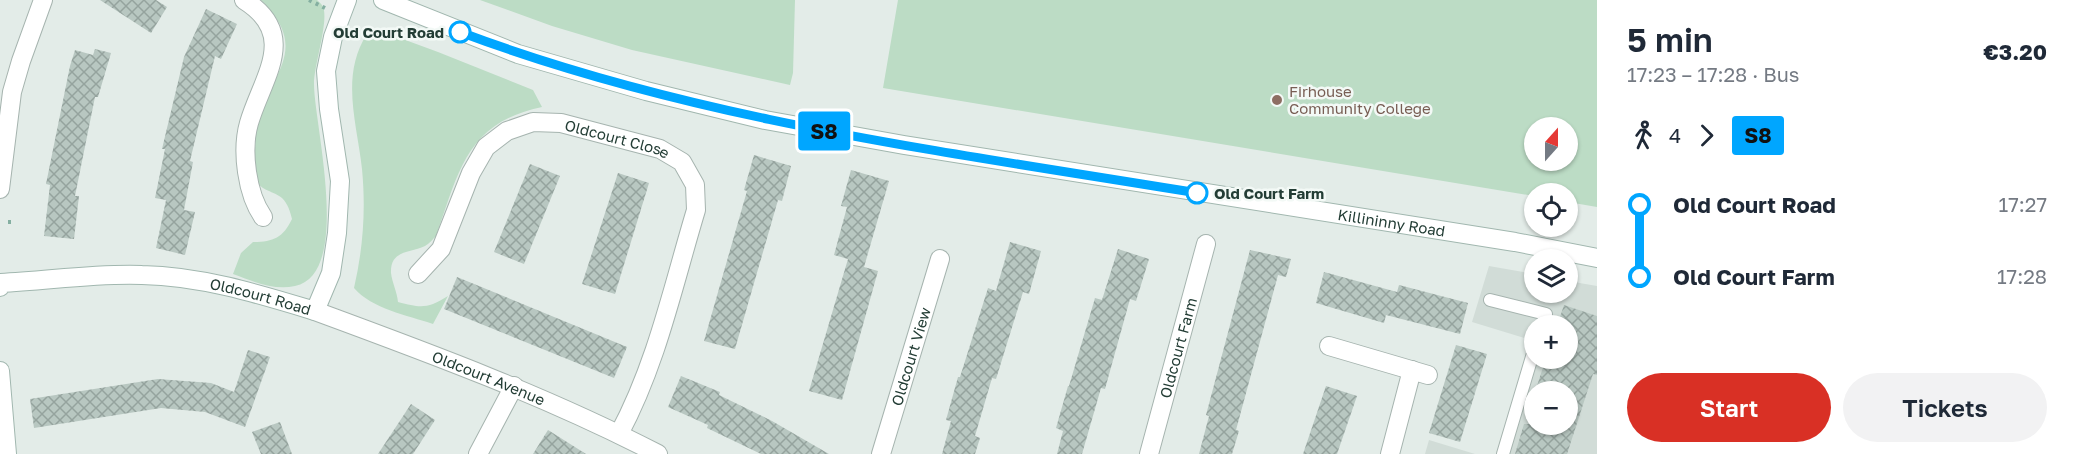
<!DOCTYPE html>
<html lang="en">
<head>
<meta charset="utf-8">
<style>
	:root { --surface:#fff; --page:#f2f2f3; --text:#1f2937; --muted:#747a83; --accent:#d93025 }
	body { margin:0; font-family:"Golos Text",sans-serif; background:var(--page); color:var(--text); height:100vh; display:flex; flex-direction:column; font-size:22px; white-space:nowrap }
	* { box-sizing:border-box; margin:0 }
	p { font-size:20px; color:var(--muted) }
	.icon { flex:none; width:33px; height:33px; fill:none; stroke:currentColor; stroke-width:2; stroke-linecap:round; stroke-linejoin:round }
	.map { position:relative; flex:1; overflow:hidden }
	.details { display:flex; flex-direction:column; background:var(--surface); width:480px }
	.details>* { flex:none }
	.badge { padding:0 12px; border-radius:4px; font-size:21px; line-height:39px }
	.needle { width:39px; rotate:21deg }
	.tools { position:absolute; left:1524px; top:117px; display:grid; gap:12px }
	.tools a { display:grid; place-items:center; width:54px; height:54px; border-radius:50%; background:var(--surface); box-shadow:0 2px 4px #0004; font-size:30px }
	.map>.badge { position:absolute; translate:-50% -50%; box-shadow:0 0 0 3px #fff }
	.legs { display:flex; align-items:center; gap:9px; height:66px; padding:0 30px; font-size:20px }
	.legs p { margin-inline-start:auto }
	.head { display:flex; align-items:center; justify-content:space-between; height:102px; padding:0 30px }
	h1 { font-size:33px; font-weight:600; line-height:45px }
	.cta { display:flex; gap:12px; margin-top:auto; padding:12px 30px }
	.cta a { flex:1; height:69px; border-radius:36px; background:var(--accent); color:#fff; font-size:24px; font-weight:600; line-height:69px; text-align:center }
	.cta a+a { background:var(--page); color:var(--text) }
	ul { padding:0 30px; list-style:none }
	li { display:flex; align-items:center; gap:21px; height:72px; font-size:22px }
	li i { display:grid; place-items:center; width:9px; height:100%; margin:0 8px; background:currentColor }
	li i::after { content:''; width:15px; height:15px; margin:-8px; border:4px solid; border-radius:50%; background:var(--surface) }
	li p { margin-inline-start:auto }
	li:first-child i { background:linear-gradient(#0000 50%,currentColor 0) }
	li:last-child i { background:linear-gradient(currentColor 50%,#0000 0) }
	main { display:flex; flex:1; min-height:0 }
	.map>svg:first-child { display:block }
	.built { fill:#d1dcd7; fill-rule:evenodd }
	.grass { fill:#bcdcc5; fill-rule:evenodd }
	.building { fill:url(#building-cross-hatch) }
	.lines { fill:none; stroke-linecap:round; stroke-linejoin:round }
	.lane-casing { stroke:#a6b4af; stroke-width:14 }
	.street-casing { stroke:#a6b4af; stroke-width:20 }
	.secondary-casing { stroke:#a1b7af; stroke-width:20 }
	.path { stroke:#84afa1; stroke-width:4; stroke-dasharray:3 4.5; stroke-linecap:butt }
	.lane { stroke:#fff; stroke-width:12 }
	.street { stroke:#fff; stroke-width:18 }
	.secondary { stroke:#fff; stroke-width:18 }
	.line-1-casing { stroke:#fff; stroke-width:14 }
	.line-1 { stroke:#00a6ff; stroke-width:9 }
	.stop-1-dot { fill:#fff; stroke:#00a6ff; stroke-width:3 }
	.education-dot { fill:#8d6e63; stroke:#f3f9f6; stroke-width:2 }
	.labels { text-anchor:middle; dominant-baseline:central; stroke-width:5; stroke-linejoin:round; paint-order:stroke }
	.stop-label { font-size:15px; font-weight:bold; fill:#233d35; stroke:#f3f9f6; text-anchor:end }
	.education-label { font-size:15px; fill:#785e54; stroke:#f3f9f6; text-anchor:start }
	.street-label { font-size:15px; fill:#233d35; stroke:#f3f9f6 }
</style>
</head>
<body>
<main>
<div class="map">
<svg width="1597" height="454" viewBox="0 0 1597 454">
	<defs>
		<pattern id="building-cross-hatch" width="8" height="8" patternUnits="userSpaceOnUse" patternTransform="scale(1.5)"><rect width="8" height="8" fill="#b8c7c1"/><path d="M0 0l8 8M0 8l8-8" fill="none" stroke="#95a39e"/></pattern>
	</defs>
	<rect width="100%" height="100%" fill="#e3ece8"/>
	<g class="built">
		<path d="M1489 266 1534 274V292H1568V281L1597 286V454H1496L1531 340 1472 322ZM1534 326H1568V358H1534ZM1534 392H1568V424H1534Z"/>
		<path d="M1429 440 1475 454H1425Z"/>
	</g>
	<g class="grass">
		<path d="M261 0H317C319 2 322 4 323 7 329 21 314 65 314 84 314 124 353 274 295 286 274 291 252 281 233 274L241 253 253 242C273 242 283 238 292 219 290 211 288 204 282 198 274 191 261 191 256 180 253 171 254 157 255 148 256 139 255 129 258 120 273 70 310 49 261 0Z"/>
		<path d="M480 0H795L793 73 790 85 632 50 552 26Z"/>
		<path d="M898 0H1597V207L1568 202V194H1534V196L883 88ZM1534 128H1568V160H1534Z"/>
		<path d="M375 31 389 34 438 52 533 90 542 107C466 123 459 172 436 236 433 239 429 244 425 246 410 253 390 250 391 273 392 282 397 292 398 302 421 308 427 309 448 296L433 324C407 315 372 309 354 288 363 249 366 210 362 169 357 123 340 76 367 34Z"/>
	</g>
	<g class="building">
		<path d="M100 0H156L167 7 151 33Z"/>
		<path d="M206 9 237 24 221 59 215 56 190 161 193 162 184 210 195 212 185 255 156 248 166 200 155 198 165 149H162L184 57Z"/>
		<path d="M95 49 111 53 98 97H95L75 196H79L74 239 44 236 50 185 46 184 70 66 75 50 93 55Z"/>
		<path d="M754 155 791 166 782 201 778 200 735 349 704 341 747 191 744 190Z"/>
		<path d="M530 164 560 176 524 264 494 252Z"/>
		<path d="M851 170 889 181 864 267 878 271 842 400 809 391 848 259 834 255 847 207 841 206Z"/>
		<path d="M618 173 649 183 615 294 582 284Z"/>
		<path d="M1010 242 1041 251 1029 294 1023 292 996 379 992 378 975 436 980 438 975 454H942L951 421 946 420 958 377H960L988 288 996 291Z"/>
		<path d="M1118 249 1149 259 1136 301 1130 299 1105 389 1101 388 1082 454H1057L1063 431 1056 428 1068 386H1069L1095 298 1102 300Z"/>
		<path d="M1250 250 1291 259 1286 277 1278 275 1236 430 1239 431 1232 454H1199L1209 416 1206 415Z"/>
		<path d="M1324 272 1397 292 1399 285 1468 303 1460 334 1386 315 1384 323 1316 303Z"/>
		<path d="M457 277 627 347 614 378 444 309Z"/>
		<path d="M1564 305 1597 316V375L1593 374 1567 454H1515L1524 424H1568V392H1535L1546 358H1568V326H1557Z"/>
		<path d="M1456 345 1487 354 1460 442 1429 433Z"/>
		<path d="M248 350 270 357 245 427 205 412 161 408 34 428 30 399 158 379 211 383 234 392Z"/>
		<path d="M681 376 720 392 719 395 772 421 829 454H761L707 428 708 425 668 407Z"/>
		<path d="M1326 386 1357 396 1337 454H1303Z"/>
		<path d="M411 404 435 420 413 454H378Z"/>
		<path d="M280 422 292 454H261L252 432Z"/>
		<path d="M548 430 586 454H533Z"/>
	</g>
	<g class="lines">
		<g class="lane-casing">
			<g id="lane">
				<path d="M1490 300 1546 314 1542 326"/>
				<path d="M1503 454 1534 350"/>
			</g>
		</g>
		<g class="street-casing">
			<g id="street">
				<path d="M244 0C300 35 262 78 249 123 241 151 247 194 263 217"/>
				<path d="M0 189 12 92 21 61 43 0"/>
				<path id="s1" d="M418 274 441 249 471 173 486 147 507 131 533 122 561 123 660 149 682 162 695 185 696 210C673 286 657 363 619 434"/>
				<path id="s2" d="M315 311C432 354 548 397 658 454"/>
				<path d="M1329 346 1428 375"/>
				<path d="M478 454 514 386"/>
				<path id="s3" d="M881 454 940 259"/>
				<path id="s4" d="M1149 454 1206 244"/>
				<path d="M1390 454 1412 370"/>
			</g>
		</g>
		<g class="secondary-casing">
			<g id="secondary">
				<path id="s5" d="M383 0 518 54 646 91 765 120 904 145 1515 242 1597 258"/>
				<path id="s6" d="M0 287V283C47 281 95 273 142 275 201 276 259 294 315 311L331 273 337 233 340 181 329 109 326 71 333 37 347 0"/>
				<path d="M0 371 7 454"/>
			</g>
		</g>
		<g class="path">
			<path d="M309 0 325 8"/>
			<path d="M8 222H15"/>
		</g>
		<use href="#lane" class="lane"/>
		<use href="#street" class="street"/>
		<use href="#secondary" class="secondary"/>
	</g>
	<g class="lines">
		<g class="line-1-casing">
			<path id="line-1" d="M460 32C697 121 949 152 1197 193"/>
		</g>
		<use href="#line-1" class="line-1"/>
	</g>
	<g class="stop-1-dot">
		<circle cx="460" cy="32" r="10"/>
		<circle cx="1197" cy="193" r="10"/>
	</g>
	<circle class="education-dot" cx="1277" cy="100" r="6"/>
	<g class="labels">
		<g class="stop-label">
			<text x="444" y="32">Old Court Road</text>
			<text x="1214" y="193" text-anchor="start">Old Court Farm</text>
		</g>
		<g class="education-label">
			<text x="1289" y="91">Firhouse<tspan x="1289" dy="17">Community College</tspan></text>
		</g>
		<g class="street-label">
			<text stroke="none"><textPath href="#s1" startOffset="286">Oldcourt Close</textPath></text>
			<text stroke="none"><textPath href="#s5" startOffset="1036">Killininny Road</textPath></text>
			<text stroke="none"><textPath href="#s6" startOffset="267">Oldcourt Road</textPath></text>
			<text stroke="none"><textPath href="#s4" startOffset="110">Oldcourt Farm</textPath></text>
			<text stroke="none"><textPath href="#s3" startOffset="102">Oldcourt View</textPath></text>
			<text stroke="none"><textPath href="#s2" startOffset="186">Oldcourt Avenue</textPath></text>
		</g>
	</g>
</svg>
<div class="tools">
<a><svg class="needle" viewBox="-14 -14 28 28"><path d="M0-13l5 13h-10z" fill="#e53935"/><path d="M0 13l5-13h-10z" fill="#747a83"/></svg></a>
<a><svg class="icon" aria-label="locate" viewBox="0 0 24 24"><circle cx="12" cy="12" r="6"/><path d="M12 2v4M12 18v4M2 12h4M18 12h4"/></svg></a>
<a><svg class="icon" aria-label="layers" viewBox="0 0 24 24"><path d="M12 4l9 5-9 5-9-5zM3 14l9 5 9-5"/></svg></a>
<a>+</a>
<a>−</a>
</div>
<b class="badge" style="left:824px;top:131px;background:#00a6ff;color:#111">S8</b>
</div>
<section class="details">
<div class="head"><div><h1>5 min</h1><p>17:23 – 17:28 · Bus</p></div><b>€3.20</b></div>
<div class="legs"><svg class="icon" aria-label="walk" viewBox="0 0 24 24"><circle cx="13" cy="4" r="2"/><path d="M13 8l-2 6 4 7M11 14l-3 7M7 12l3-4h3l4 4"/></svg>4<svg class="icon" aria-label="forward" viewBox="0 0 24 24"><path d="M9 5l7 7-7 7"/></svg><b class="badge" style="background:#00a6ff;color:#111">S8</b></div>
<ul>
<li><i style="color:#00a6ff"></i><b>Old Court Road</b><p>17:27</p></li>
<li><i style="color:#00a6ff"></i><b>Old Court Farm</b><p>17:28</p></li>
</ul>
<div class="cta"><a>Start</a><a>Tickets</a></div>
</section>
</main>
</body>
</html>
